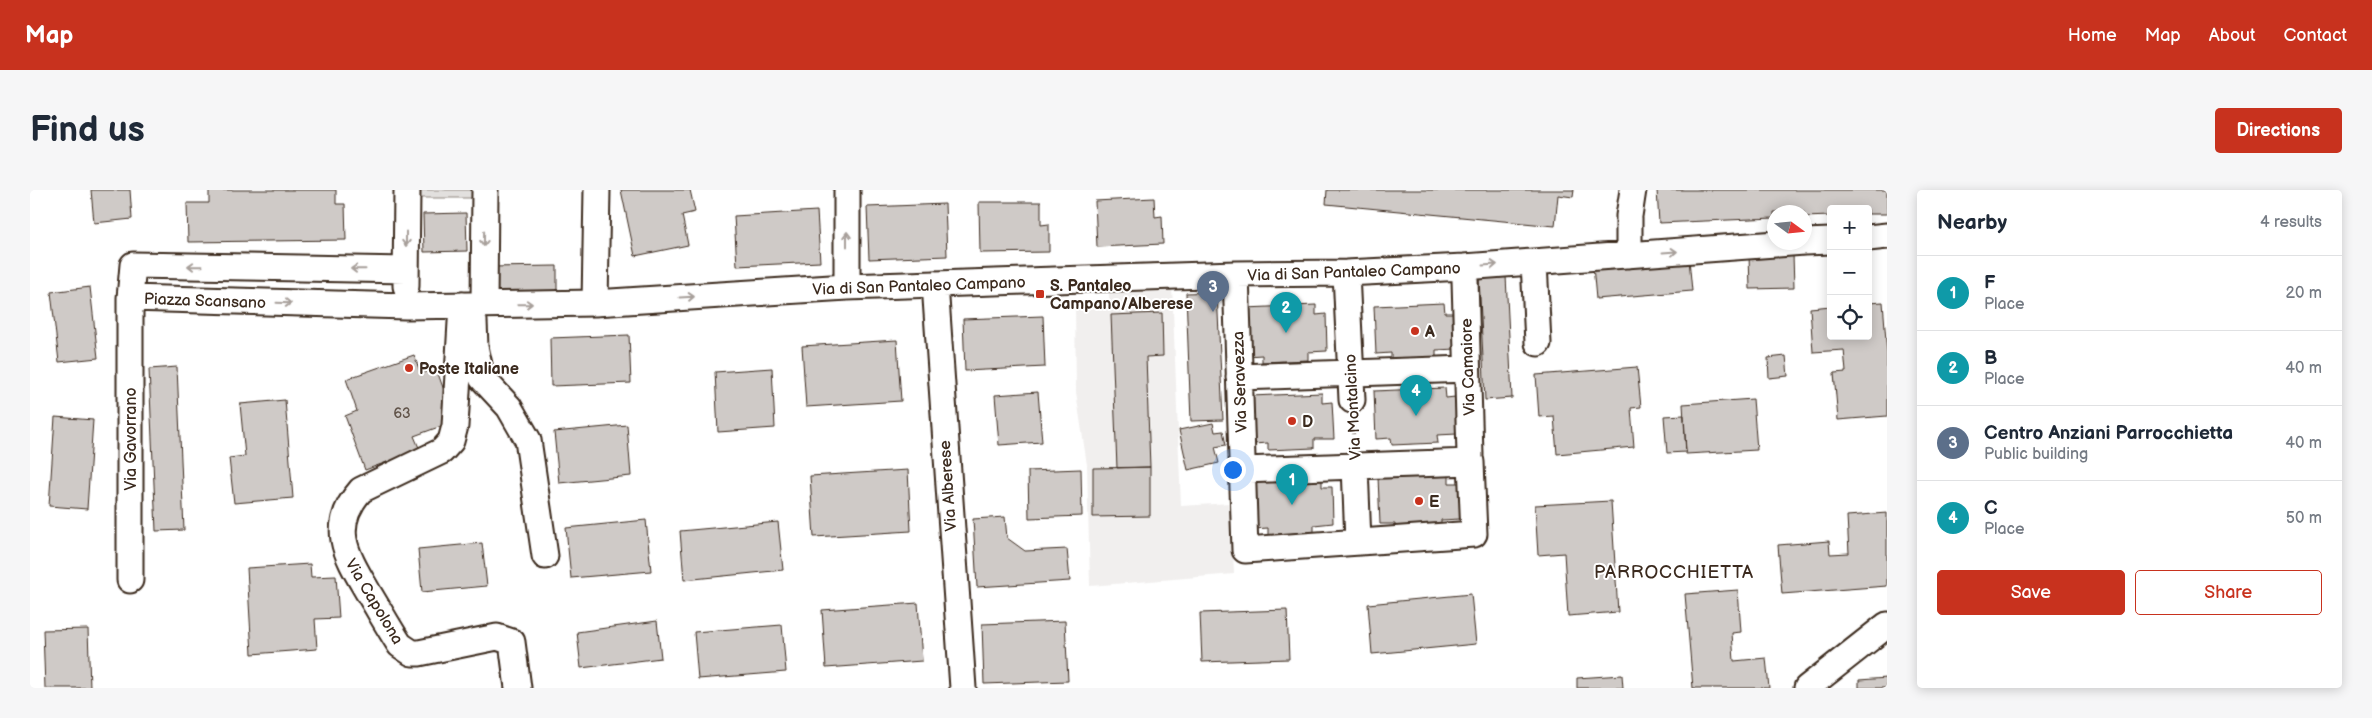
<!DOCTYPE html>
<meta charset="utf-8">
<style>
:root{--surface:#fff;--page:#f6f6f7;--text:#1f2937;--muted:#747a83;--line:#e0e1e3;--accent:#c8321e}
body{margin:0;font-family:"Balsamiq Sans",sans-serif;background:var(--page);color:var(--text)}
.controls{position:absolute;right:15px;top:15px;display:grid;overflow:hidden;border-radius:5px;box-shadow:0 2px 12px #0003}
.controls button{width:45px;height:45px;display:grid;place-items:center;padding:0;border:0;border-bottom:1px solid var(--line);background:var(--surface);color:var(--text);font:25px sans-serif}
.compass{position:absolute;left:1737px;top:15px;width:45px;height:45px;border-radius:50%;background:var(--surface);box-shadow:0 2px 12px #0003;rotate:105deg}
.you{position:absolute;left:1202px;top:279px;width:18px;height:18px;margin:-12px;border:4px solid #fff;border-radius:50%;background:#1a73e8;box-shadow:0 0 0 8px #1a73e833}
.badge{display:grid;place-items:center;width:32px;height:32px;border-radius:50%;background:var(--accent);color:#fff;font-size:16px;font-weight:700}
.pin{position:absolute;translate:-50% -41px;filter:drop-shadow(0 1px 2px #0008)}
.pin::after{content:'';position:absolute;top:26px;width:18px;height:15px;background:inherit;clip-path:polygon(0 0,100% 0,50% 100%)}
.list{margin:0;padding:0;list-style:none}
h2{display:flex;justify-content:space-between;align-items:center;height:65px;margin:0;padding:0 20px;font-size:21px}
h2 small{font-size:16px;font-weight:400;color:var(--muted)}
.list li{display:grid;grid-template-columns:32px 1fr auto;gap:15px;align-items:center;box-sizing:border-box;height:75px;padding:0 20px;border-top:1px solid var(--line)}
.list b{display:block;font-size:19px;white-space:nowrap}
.list p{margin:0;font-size:16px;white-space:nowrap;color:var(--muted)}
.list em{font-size:16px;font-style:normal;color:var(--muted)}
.actions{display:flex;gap:10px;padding:15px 20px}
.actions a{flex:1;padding:11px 0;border:1px solid var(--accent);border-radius:5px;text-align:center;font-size:18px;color:var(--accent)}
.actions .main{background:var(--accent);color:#fff}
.icon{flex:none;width:28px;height:28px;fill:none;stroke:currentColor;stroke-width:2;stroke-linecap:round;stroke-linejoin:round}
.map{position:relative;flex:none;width:1857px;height:498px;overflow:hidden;border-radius:5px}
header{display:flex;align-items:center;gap:30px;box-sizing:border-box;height:70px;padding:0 25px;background:var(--accent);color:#fff}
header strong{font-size:24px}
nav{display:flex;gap:28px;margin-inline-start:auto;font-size:18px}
.intro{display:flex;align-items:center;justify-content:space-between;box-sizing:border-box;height:120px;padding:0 30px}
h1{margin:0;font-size:35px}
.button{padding:12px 22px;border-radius:5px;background:var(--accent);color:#fff;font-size:18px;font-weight:700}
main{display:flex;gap:30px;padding:0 30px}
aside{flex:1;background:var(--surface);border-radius:5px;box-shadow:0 2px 12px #0003}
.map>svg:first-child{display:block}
.built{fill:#f1efee}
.green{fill:#e2e0de;stroke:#8e857e}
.building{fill:#cfcac7;stroke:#3b2a1e}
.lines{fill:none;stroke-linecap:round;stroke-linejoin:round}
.minor-casing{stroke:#3b2a1e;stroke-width:29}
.path{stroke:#3b2a1e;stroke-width:3;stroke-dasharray:1 4;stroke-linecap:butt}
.minor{stroke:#fff;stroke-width:25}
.oneway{stroke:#a79f9a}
.poi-dot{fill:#c8321e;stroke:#fff;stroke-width:2}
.labels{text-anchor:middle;stroke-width:4;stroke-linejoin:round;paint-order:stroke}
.number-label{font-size:14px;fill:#605248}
.street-label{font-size:16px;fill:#3b2a1e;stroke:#fff}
.poi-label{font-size:16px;font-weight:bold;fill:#3b2a1e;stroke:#fff;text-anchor:start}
.neighbourhood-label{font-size:18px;letter-spacing:1px;fill:#3b2a1e;stroke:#fff}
</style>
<header>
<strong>Map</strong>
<nav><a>Home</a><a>Map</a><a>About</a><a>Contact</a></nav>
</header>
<div class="intro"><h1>Find us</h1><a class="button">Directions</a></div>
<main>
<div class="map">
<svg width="1857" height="498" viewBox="0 0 1857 498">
<rect width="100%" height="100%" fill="#fff"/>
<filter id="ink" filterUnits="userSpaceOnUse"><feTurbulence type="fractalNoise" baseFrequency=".02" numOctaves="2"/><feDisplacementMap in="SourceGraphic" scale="10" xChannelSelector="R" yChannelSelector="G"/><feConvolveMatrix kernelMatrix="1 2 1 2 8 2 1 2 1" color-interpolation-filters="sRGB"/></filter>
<g filter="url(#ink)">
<path class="built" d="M1079,96H1142L1151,316L1201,313L1204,384L1060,396L1057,275L1046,202L1045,112L1079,109Z"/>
<path class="green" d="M389,0H447V8H389Z"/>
<path class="building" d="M61,0H100L102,29L64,33Z
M179,0H306V14H315L316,50L158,52L157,13H179Z
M591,0H660L665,22L652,25L658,55L605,66Z
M1297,0H1544L1543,7L1528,5L1525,36L1296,14Z
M1627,0H1857V24H1838V19H1801V26L1774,27V22H1744V28L1629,33Z
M1124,8L1125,27L1132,26L1133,54L1067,57L1065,11Z
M949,12H1011V35L1019,34V62L950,63Z
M915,14L917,66L839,69L837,17Z
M787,21L790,72L707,76L704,26Z
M436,23L437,61L394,62L393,24Z
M1763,64L1764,98L1720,99L1719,65Z
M1659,69L1662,101L1566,109L1563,76Z
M527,76V105H461L460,77Z
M1476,86L1482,208L1455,210L1449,87Z
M60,97L68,168L29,172L21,102Z
M1187,102L1193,230L1161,231L1156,103Z
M1853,112L1857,164V226L1808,230L1804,183L1816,182L1814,160L1783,162L1780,118L1801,116V146H1838V113Z
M1414,113L1415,123H1424L1426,159L1406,160V168L1361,170V163L1346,164L1344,116Z
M1286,115V125L1296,124L1297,161L1278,162V170L1232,172V165L1217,166L1215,118Z
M1132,123L1133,166L1116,167L1120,277L1087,278L1081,125Z
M1013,126L1015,177L935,181L933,129Z
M599,145L601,193L521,196L520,148Z
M867,150L871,211L776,217L772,156Z
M384,165L391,184L406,178L425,231L384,246L390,260L335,280L315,226L327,221L316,189Z
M1756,166L1758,186L1739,188L1738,168Z
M147,177L154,340L126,341L119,179Z
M1607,177L1611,217L1601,218L1604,257L1527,264L1524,226L1509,227L1506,185Z
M742,178L745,238L688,242L685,182Z
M1415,198L1416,208L1425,207L1427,244L1407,245L1408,253L1362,255L1361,248L1346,249L1344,201Z
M1008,202L1012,252L969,255L965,205Z
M1292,203V213L1302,212L1304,249H1284V258L1238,260V253L1223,254L1221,206Z
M1723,209L1727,260L1656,264L1653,214Z
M255,210L263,308L204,313L199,268L215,266L210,214Z
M1654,225L1656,262L1637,263L1634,226Z
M25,227L63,230L57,319L19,316Z
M1183,233L1185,242L1193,241L1196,255L1185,257L1189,273L1158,280L1149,240Z
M597,235L601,286L529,293L524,242Z
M1120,277V326L1063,327V278Z
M1051,279L1052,326L999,328L998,281Z
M878,280L881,341L784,347L780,286Z
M1419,283V293H1429L1430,329L1411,330V338L1365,340V334H1350L1348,287Z
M1292,287V297H1302L1303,333L1284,335V342L1238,345V338L1223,339L1221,291Z
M1581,311L1588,422L1538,426L1534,363L1508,365L1505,315Z
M1857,323V396L1752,404L1748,355L1799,351L1800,364L1819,363L1817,326Z
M975,327L977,348L995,361L1037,359L1040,391L947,397L943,329Z
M616,330L621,381L541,388L536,338Z
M748,332L753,380L654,390L650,341Z
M452,353L457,396L392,402L388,359Z
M280,374L281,387L306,386L309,428L285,429L287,459L222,464L217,378Z
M1708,400L1711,442L1702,443L1704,471L1736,468L1739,498H1663L1655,404Z
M1441,404L1446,454L1342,464L1338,414Z
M888,413L892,471L796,478L792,420Z
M1257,420L1259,469L1172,472L1170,423Z
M627,431L631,468L551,478L547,442Z
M1035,431L1038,491L954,494L952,434Z
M752,435L756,482L668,489L664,442Z
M58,439L60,498H15L13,440Z
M1592,485L1593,498H1547V488Z
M1857,488V498H1829V490Z"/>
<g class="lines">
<defs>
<path id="minor" d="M1838,48L1857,46
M1774,52L1801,51
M1599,65V26L1603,0
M1504,72L1508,153
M1316,83L1322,210
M1206,84L1215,360L1444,344L1441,272L1213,280
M1435,90L1440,265
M905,94L933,498
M376,96L377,0
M817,97V0
M100,108L376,116L565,113L817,97L1206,84L1316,83L1434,77L1774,52
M565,113L567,0
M432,115L425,236L421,251L412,261L331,300C298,337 317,366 338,402C349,420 359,438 370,455L382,463H389L467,447L482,452L488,498
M454,115L455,0
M444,131L445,157L452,188L479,217L498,250L515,366
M1209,187L1437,179
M1325,276L1328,352
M100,390V108L103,75L376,80
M1777,498L1857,435"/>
</defs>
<use href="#minor" class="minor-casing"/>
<path class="path" d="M1323,233L1324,252"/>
<use href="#minor" class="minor"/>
</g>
<defs><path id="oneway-shaft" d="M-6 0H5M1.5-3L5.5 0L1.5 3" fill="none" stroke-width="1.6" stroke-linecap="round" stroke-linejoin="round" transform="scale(1.25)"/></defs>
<g class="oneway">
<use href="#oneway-shaft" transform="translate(376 49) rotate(90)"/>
<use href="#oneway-shaft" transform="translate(454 49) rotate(91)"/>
<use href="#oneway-shaft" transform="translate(817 49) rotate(-90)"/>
<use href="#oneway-shaft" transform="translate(1640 62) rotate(-4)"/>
<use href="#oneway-shaft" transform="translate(1460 75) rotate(-4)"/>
<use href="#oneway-shaft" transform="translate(165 76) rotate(-179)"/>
<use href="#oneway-shaft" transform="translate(328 79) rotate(-179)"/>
<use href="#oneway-shaft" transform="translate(657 107) rotate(-3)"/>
<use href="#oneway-shaft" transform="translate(254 113) rotate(2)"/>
<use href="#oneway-shaft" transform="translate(495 114) rotate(-1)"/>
</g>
</g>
<g class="poi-dot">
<rect x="1005" y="99" width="10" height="10" rx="2.5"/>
<circle cx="1385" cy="141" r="5"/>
<circle cx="379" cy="178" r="5"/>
<circle cx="1262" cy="231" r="5"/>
<circle cx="1389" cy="311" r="5"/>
</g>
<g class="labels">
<g class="number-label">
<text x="372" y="228">63</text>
</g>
<g class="street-label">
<text transform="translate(1324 81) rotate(-2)" y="6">Via di San Pantaleo Campano</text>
<text transform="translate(889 95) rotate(-2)" y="6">Via di San Pantaleo Campano</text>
<text transform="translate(175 110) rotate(2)" y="6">Piazza Scansano</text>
<text transform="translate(1437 177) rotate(-92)" y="6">Via Camaiore</text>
<text transform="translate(1209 192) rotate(-92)" y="6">Via Seravezza</text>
<text transform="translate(1322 217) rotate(-93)" y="6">Via Montalcino</text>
<text transform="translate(100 249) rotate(-90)" y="6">Via Gavorrano</text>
<text transform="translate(917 296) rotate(-94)" y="6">Via Alberese</text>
<text transform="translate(345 411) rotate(59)" y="6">Via Capolona</text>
</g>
<g class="poi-label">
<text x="1020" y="101">S. Pantaleo<tspan x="1020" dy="18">Campano/Alberese</tspan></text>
<text x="1395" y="147">A</text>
<text x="389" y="184">Poste Italiane</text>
<text x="1272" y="237">D</text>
<text x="1399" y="317">E</text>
</g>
<g class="neighbourhood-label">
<text x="1644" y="388">PARROCCHIETTA</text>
</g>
</g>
</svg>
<div class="controls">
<button>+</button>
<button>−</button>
<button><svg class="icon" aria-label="locate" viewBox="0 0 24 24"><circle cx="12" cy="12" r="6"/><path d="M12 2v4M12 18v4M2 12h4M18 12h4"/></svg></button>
</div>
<svg class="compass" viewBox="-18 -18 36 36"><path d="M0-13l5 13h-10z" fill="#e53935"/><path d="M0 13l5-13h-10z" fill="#747a83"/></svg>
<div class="you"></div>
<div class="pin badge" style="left:1262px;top:315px;background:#0f9aa8">1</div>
<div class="pin badge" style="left:1256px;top:143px;background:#0f9aa8">2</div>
<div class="pin badge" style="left:1183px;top:122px;background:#5c6f8a">3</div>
<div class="pin badge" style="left:1386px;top:226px;background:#0f9aa8">4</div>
</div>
<aside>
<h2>Nearby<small>4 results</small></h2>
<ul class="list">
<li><span class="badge" style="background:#0f9aa8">1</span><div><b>F</b><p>Place</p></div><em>20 m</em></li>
<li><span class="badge" style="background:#0f9aa8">2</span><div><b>B</b><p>Place</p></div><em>40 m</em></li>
<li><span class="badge" style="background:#5c6f8a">3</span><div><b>Centro Anziani Parrocchietta</b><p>Public building</p></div><em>40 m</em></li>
<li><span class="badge" style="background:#0f9aa8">4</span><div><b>C</b><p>Place</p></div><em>50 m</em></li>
</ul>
<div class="actions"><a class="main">Save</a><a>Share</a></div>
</aside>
</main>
